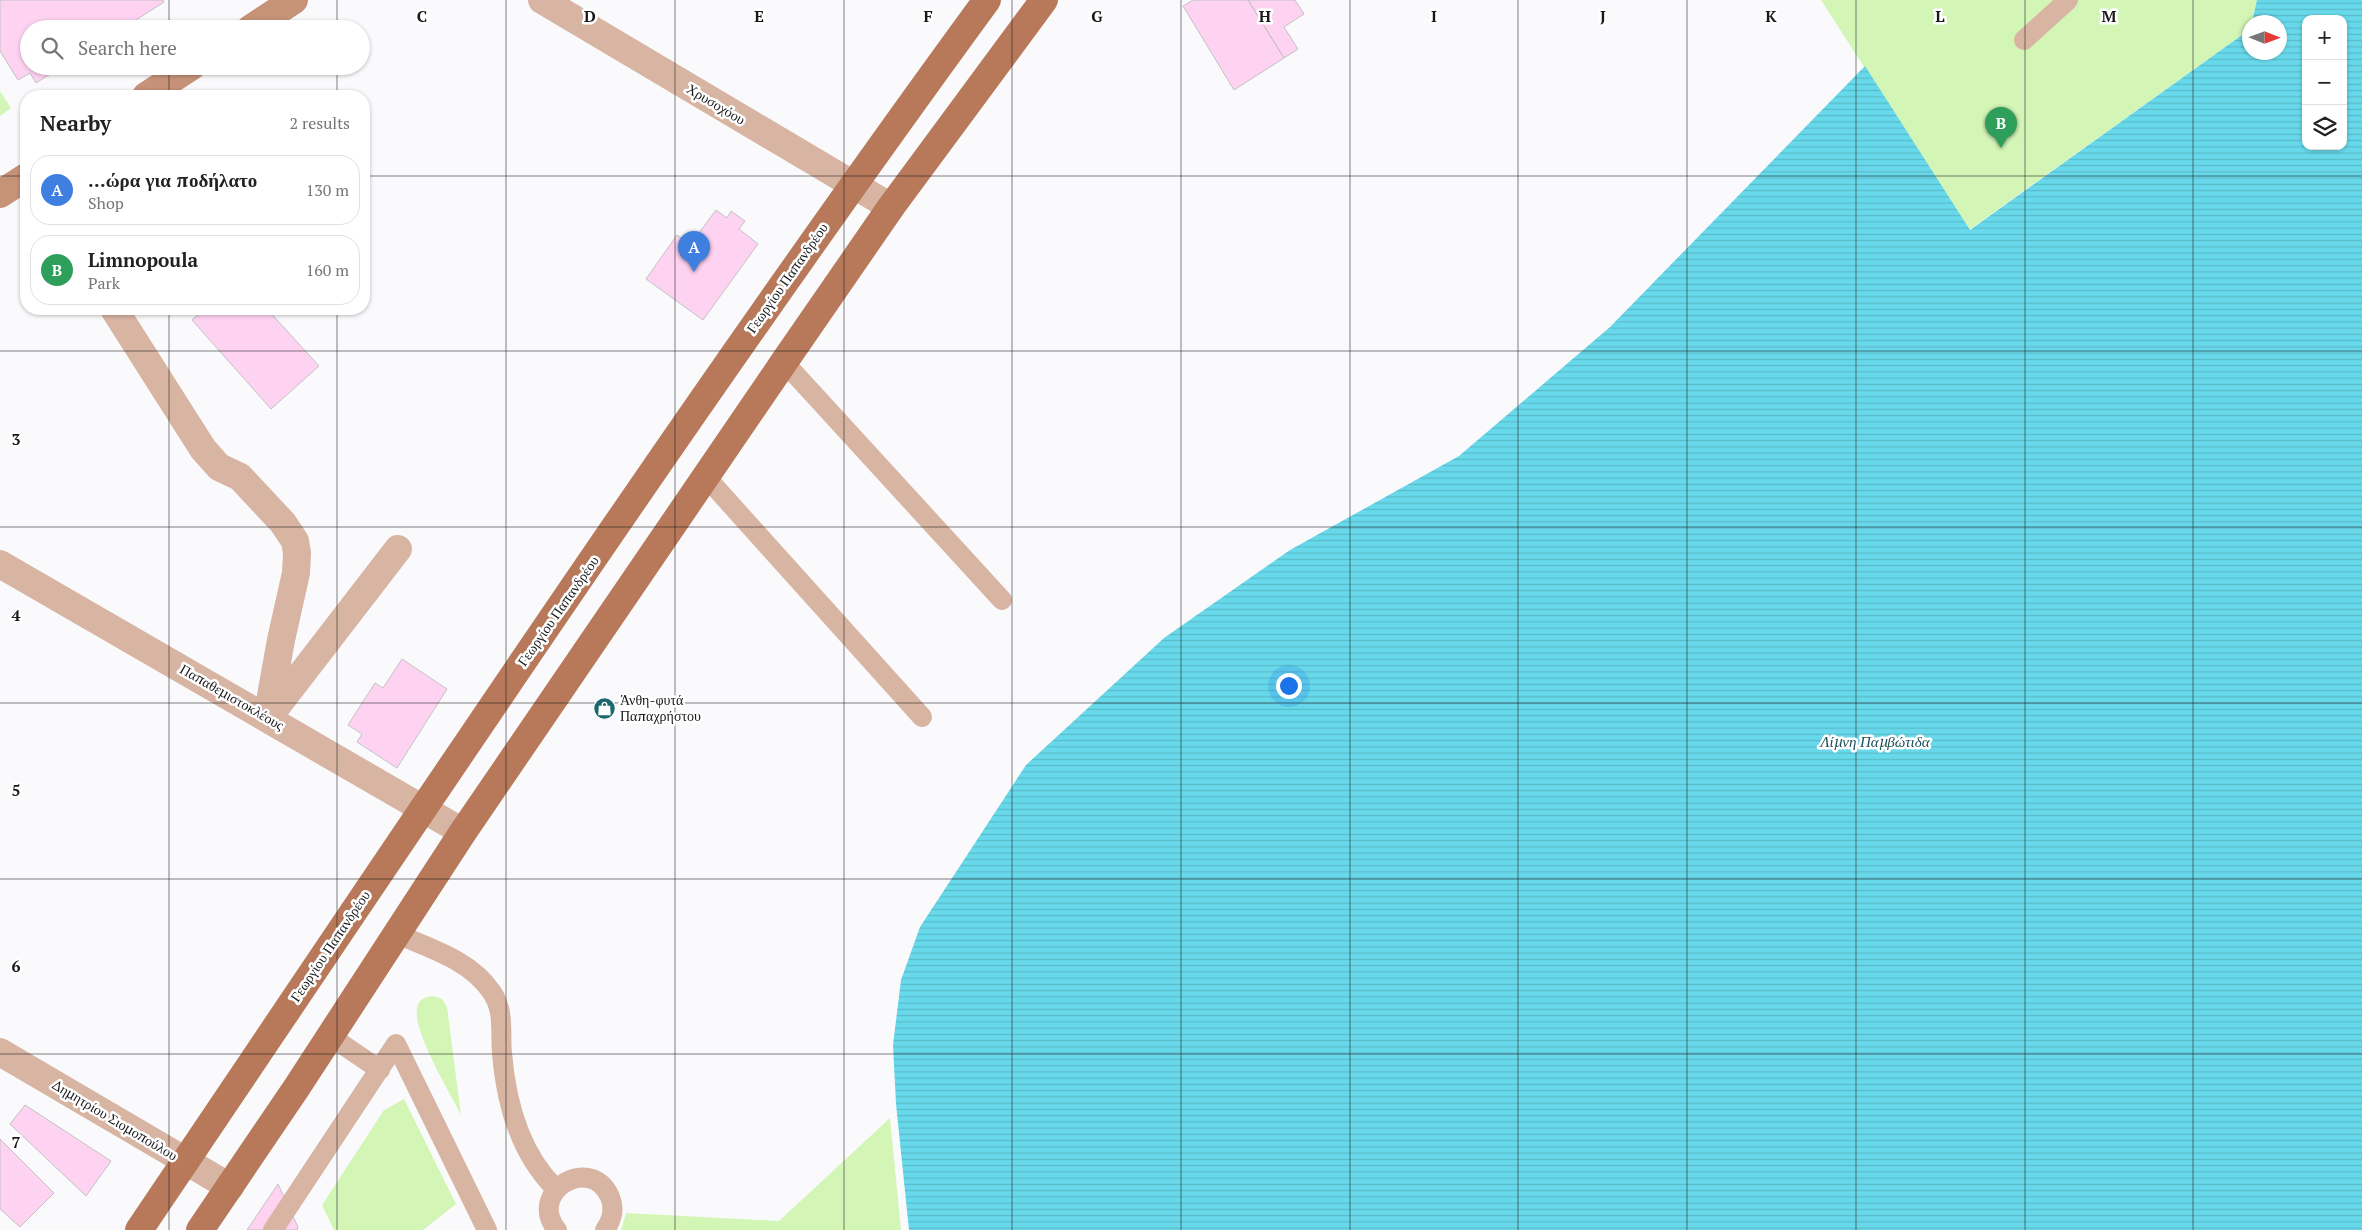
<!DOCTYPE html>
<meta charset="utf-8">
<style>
:root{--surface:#fff;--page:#f2f2f2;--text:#222;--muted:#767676;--line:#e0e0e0;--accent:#db2777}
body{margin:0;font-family:"PT Serif",serif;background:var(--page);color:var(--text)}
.controls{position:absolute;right:15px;top:15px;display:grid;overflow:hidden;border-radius:10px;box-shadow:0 1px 4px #0004}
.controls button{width:45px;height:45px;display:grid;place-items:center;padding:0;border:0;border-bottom:1px solid var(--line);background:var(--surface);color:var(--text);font:25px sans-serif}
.compass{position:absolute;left:2242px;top:15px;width:45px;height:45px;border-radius:50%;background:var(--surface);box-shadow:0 1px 4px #0004;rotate:91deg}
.you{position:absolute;left:1288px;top:685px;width:18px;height:18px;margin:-12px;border:4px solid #fff;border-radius:50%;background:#1a73e8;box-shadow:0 0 0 8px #1a73e833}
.badge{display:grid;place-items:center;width:32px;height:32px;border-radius:50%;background:var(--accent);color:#fff;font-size:16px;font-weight:700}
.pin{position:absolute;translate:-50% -41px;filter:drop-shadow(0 1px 2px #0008)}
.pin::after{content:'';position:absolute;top:26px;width:18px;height:15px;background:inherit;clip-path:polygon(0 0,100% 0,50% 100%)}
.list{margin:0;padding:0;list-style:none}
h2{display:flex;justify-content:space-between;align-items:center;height:65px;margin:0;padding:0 20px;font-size:21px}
h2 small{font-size:16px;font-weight:400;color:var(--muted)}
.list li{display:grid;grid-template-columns:32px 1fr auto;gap:15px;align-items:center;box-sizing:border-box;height:70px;margin:0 10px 10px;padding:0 10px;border:1px solid var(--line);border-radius:20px}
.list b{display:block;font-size:19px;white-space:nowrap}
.list p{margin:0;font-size:16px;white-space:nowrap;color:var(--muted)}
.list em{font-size:16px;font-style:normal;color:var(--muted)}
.icon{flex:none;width:28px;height:28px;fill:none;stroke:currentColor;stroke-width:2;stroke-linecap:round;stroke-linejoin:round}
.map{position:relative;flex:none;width:2362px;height:1230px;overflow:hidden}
.search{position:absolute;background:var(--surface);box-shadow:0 1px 4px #0004;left:20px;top:20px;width:350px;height:55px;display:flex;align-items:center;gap:12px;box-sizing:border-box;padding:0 18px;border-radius:28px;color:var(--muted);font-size:19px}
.panel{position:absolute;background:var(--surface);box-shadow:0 1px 4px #0004;left:20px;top:90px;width:350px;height:225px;border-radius:20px}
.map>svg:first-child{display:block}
.green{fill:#d3f6b7}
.water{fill:url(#water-rules);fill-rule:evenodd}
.building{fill:#fed3f2;stroke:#c4c1c3}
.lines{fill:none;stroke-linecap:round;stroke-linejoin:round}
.service{stroke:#d8b5a3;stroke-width:20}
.minor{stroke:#d8b5a3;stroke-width:28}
.secondary{stroke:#c69379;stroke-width:28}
.primary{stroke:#b77959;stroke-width:28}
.grid{fill:none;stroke:#19191b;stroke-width:1;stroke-opacity:0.55}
.labels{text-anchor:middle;stroke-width:5;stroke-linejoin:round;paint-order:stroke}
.street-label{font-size:14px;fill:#19191b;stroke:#fff}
.poi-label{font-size:14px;fill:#19191b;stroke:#fff;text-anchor:start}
.water-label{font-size:15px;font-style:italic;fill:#1c4e56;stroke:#fff}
.grid-label{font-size:16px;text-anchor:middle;font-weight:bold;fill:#19191b;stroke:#fff;stroke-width:5;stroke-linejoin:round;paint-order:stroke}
</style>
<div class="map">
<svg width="2362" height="1230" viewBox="0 0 2362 1230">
<defs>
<pattern id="water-rules" width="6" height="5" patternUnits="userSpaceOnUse" patternTransform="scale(1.25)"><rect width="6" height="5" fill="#68d9eb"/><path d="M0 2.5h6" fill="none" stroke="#5abac9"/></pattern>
</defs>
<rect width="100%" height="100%" fill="#fafafd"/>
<path class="green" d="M1821,0H2257L2252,22H2250L2249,30L1969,230Z
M0,91L11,108L0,116Z
M433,996L442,999L447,1007L461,1115C450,1093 413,1032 417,1009C418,1000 424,997 433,996Z
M404,1099L456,1204L423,1230H334L322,1205L384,1110Z
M890,1118L901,1230H621L626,1213L779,1221Z"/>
<path class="water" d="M2257,0H2362V1230H909L896,1104L893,1045L901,980L920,927L1026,765L1164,638L1290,550L1459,456L1610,327L1865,66L1970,230L2249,30L2250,52H2280V22H2252ZM2306,19H2343V146H2306Z"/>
<path class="building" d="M0,0H163L164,2L122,29H29V66H63L36,83L30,73L18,80L0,51Z
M1193,0H1248L1284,58L1234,90L1183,6Z
M1248,0H1295L1304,14L1284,27L1298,49L1284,58Z
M716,210L727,218L731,211L745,221L739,229L758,244L703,320L646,279L677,235L690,245Z
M205,309H267L319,366L271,409L192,320Z
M402,659L447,689L397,768L357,742L362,734L348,725L375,683L383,688Z
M25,1105L111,1161L86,1196L10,1124Z
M0,1139L54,1193L20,1227L0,1209Z
M278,1184L298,1227L297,1230H247Z"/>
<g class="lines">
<path class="service" d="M2024,40L2068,0
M784,362L1002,600
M706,477L922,717
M397,934C429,948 470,960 491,991C505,1010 500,1032 502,1053C506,1102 520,1154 556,1189
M330,1036L380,1070
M273,1230L396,1044L487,1230
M557,1230C526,1192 591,1153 610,1197C615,1209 612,1220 605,1230"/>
<path class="minor" d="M542,0L891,207
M114,309L203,449L219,467L240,477L283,523L295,541L297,553L296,573L281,640L267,718
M0,564L463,832
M270,715L398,549
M0,1052L230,1187"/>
<path class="secondary" d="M250,29L294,0
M146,96L192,66
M0,194L26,177"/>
<path class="primary" d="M139,1230C418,817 693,402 987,0
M200,1230L297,1087L463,832L784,362L891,207L1044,0"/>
</g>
<path class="grid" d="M169,0V29M337,0V29M506,0V1230M675,0V1230M844,0V1230M1012,0V1230M1181,0V1230M1350,0V1230M1518,0V1230M1687,0V1230M1856,0V1230M2025,0V1230M2193,0V1230M169,66V96M337,66V96M0,176H26M364,176H2362M169,309V1230M337,309V1230M0,351H2362M0,527H2362M0,703H2362M0,879H2362M0,1054H2362"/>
<defs>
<symbol id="shop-disc" viewBox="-11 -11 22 22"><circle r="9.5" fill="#1b686e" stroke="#fff"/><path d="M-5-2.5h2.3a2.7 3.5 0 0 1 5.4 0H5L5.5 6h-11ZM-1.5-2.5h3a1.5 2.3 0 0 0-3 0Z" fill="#fff"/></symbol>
</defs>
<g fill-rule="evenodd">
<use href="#shop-disc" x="592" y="696" width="25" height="25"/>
</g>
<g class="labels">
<g class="street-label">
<text transform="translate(716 104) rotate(31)" y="5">Χρυσοχόου</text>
<text transform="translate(787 278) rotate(-55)" y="5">Γεωργίου Παπανδρέου</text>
<text transform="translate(558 611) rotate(-55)" y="5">Γεωργίου Παπανδρέου</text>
<text transform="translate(232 697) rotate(30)" y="5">Παπαθεμιστοκλέους</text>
<text transform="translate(330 946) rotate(-56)" y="5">Γεωργίου Παπανδρέου</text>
<text transform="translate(115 1120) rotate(31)" y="5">Δημητρίου Σιομοπούλου</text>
</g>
<g class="poi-label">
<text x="620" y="705">Άνθη-φυτά<tspan x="620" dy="16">Παπαχρήστου</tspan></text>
</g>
<g class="water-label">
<text x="1875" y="747">Λίμνη Παμβώτιδα</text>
</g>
</g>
<g class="grid-label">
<text x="422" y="22">C</text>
<text x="590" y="22">D</text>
<text x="759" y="22">E</text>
<text x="928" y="22">F</text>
<text x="1097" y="22">G</text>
<text x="1265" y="22">H</text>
<text x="1434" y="22">I</text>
<text x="1603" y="22">J</text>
<text x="1771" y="22">K</text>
<text x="1940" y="22">L</text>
<text x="2109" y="22">M</text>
<text x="16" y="445">3</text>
<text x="16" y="621">4</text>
<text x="16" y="796">5</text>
<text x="16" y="972">6</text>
<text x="16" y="1148">7</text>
</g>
</svg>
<div class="controls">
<button>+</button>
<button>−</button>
<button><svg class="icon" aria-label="layers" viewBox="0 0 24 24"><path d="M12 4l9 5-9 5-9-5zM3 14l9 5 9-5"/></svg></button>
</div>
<svg class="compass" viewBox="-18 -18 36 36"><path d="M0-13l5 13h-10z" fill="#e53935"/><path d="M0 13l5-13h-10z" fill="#767676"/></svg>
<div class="you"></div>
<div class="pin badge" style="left:694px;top:272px;background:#3f7fe0">A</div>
<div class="pin badge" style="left:2001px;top:148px;background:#2e9e5b">B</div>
<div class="search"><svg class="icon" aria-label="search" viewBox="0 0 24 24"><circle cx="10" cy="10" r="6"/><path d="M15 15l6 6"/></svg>Search here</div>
<section class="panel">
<h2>Nearby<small>2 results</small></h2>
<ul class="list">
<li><span class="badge" style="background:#3f7fe0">A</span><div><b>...ώρα για ποδήλατο</b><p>Shop</p></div><em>130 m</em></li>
<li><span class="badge" style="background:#2e9e5b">B</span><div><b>Limnopoula</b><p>Park</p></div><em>160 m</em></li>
</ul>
</section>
</div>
